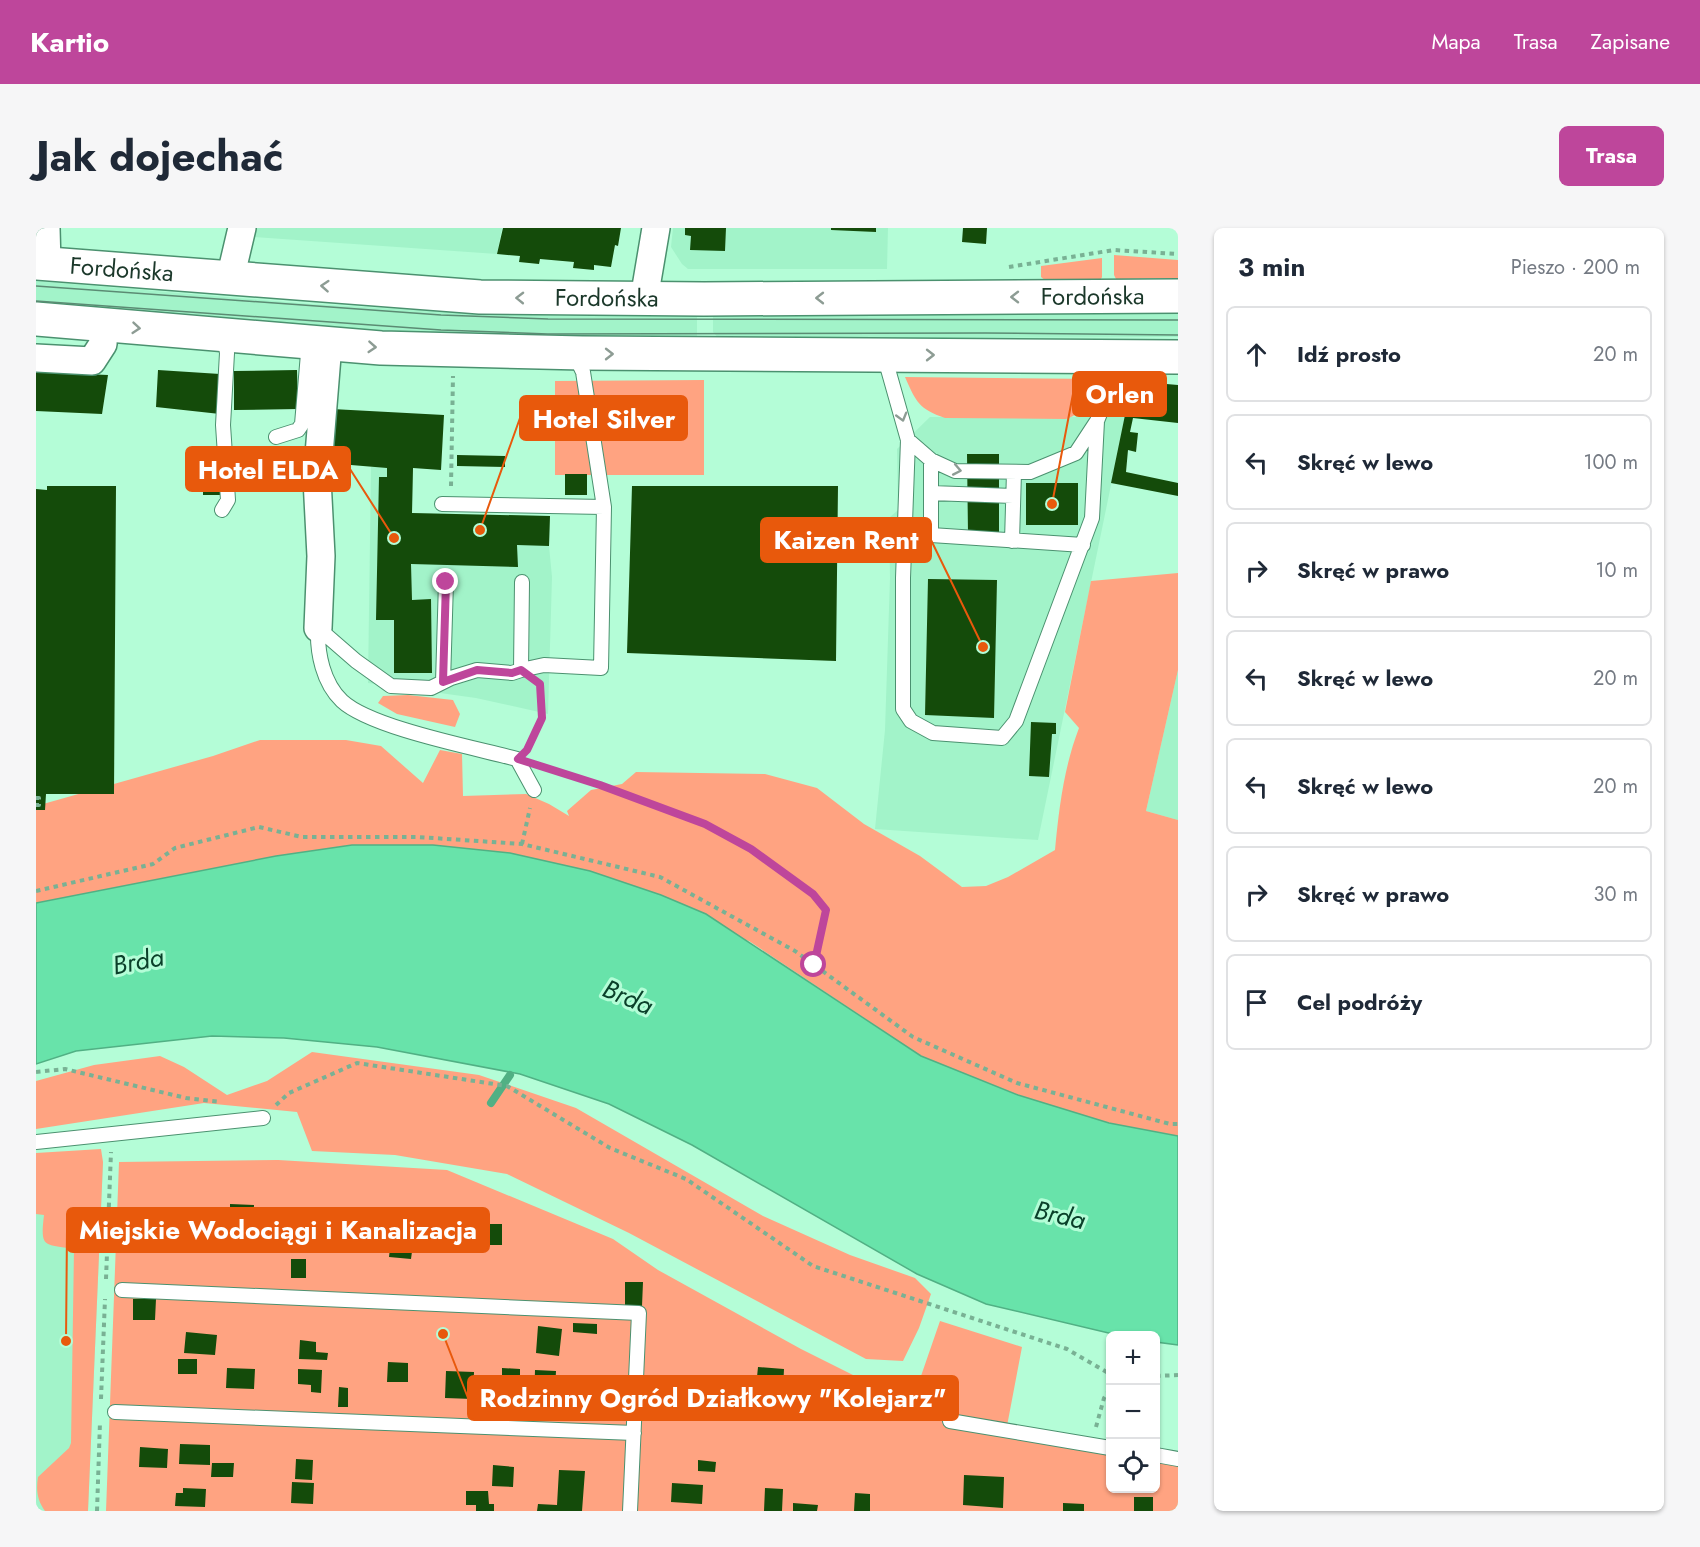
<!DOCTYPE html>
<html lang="pl">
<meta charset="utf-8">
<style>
:root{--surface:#fff;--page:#f6f6f7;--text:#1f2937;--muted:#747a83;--line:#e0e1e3;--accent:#be469b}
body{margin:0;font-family:Jost,sans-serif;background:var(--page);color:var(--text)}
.controls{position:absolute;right:18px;bottom:18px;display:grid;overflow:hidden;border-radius:9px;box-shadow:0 2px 4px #0004}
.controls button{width:54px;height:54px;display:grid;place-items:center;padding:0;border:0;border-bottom:2px solid var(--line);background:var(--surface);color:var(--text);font:30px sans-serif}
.stop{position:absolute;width:18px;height:18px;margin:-14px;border:4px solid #be469b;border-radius:50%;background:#fff}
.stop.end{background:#be469b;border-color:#fff;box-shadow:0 2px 6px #0008}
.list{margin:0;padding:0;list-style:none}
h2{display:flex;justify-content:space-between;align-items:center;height:78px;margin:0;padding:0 24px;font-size:26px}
h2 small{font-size:20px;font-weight:400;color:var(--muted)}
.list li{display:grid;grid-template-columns:39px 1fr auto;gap:18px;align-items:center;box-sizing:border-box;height:96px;margin:0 12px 12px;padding:0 12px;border:2px solid var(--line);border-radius:9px}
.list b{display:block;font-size:22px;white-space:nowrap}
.list em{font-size:20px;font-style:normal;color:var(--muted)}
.icon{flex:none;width:33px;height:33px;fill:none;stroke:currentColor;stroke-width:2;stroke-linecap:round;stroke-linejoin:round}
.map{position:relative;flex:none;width:1142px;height:1283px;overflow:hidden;border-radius:9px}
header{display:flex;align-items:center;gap:36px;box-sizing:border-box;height:84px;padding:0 30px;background:var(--accent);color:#fff}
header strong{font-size:28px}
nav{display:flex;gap:33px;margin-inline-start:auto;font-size:21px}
.intro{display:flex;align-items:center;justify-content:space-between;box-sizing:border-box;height:144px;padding:0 36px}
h1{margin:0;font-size:42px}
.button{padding:15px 27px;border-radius:9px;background:var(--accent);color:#fff;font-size:21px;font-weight:700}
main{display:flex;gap:36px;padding:0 36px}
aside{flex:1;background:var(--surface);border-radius:9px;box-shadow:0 2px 4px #0004}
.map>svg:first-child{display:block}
.built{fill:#a2f3c9}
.green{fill:#ffa381}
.water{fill:#68e3aa;stroke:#51b084;stroke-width:1.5}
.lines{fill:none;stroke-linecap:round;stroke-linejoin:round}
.stream{stroke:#51b084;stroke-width:8}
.building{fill:#144b0a}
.lane-casing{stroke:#4b916f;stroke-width:16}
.street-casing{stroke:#4b916f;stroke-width:30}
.secondary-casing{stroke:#4b916f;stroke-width:36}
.path{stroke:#79b194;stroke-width:4;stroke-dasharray:4.5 4.5;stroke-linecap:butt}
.lane{stroke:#fff;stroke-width:14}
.street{stroke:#fff;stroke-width:27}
.secondary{stroke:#fff;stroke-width:33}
.tram{stroke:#5b8b73;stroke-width:1.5}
.oneway{stroke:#8d9c94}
.route{stroke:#be469b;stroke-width:8}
.labels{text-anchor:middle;stroke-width:6;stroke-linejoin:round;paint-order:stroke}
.street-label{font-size:24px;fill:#1b382a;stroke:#b4fdd7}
.water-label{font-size:26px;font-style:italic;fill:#0a402a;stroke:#b4fdd7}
.leader{fill:none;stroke:#e8590c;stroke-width:2}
.callout-dot{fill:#e8590c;stroke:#b4fdd7;stroke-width:2}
.callout{fill:#e8590c;stroke:#e8590c;stroke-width:2}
.callout-label{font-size:26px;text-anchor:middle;font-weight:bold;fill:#fff}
</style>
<header>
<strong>Kartio</strong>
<nav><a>Mapa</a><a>Trasa</a><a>Zapisane</a></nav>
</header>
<div class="intro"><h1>Jak dojechać</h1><a class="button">Trasa</a></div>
<main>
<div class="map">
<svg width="1142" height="1283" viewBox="0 0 1142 1283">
<rect width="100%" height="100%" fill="#b4fdd7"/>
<path class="built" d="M221,0H466L461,26L218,9Z
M637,0H852L851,41H652L646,36L635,19Z
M0,53L275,76L434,85L523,88H661V111L374,106L0,77Z
M1142,84V109L683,111L677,104V88Z
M894,189H1089L1002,612L839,601L849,502L854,350L853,290L862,282L861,221Z
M335,239L377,240L376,285L514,288L513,318L516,349L512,486L440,470L332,455Z
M1142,442V592L1110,583Z
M67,934L52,1283H0V943Z"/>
<path class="green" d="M1078,27L1142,32V50L1080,51L1078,47Z
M1066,30V49L1064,53H1010L1005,49V38Z
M869,149L1064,151C1057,169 1049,185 1030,191L909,190C883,181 880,174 869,149Z
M668,152V247H519V153Z
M1142,345V442L1110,583L1142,592V908L1073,895L982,867L885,828L713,713L316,617L240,628L0,675V578L177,528L224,512H310L345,518L387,555L404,522L426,526L427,568L490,566L513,576L533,588L531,583L555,562L586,556L600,544L729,546L781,560L828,596L884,628L926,659L950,658L972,649L1019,622C1023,580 1028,539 1043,500L1029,484L1055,353Z
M372,467L417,472L424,486L419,499L361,486L342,475L347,468Z
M276,824L443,847L540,880L727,988L814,1027L879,1050L895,1066L883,1100L867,1133L830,1131L593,1005L471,946L359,927L276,923L261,884L168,875L0,901V853L58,837L124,828L148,839L191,867L231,853Z
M65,921L67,934L52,1283H9C1,1272 0,1262 2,1249L33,1220L35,1215L38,1021C8,1016 4,1021 8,987L0,986V925Z
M242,932L411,942L577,1011L622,1042L765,1121L841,1159L876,1174L904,1093L986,1119L971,1198L1074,1215V1260H1120V1222L1142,1226V1283H70L83,934Z"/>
<path class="water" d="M316,617H397L474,625L554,643L625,667L670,686L885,828L982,867L1073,895L1142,908V1117L1120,1114V1108L1081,1107L950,1076L881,1046L656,917L573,876L484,846L341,819L248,810L176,808L40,823L0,836V675L240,628Z"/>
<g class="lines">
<path class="stream" d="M455,875L474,847"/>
</g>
<path class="building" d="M467,0H585L582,18L579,17L575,39L558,37V42L537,40L538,34L504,31L503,36L483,34L484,28L461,26Z
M649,0H690L689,23L654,22L655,8L649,7Z
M795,0H840V4L795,2Z
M927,0H951L950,16L926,14Z
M122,142L184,146V186L120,179Z
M261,142L262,181L198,182V143Z
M0,144L72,147L66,186L0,183Z
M1096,153L1142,157V195L1097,190L1094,204L1102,205L1100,224L1092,222L1090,244L1142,255V268L1075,255Z
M296,181L408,187L405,242L377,240L376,285L514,288L513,318L481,317L482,339L375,336L376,372L395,371L396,445H358V392H340L343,249H351V240L315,237L314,245L293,244Z
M931,226H963V306H932Z
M421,227L469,228V239L421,238Z
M167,230H184V267H167Z
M529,246H551V267H529Z
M990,255H1042V297H990Z
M11,258H80L78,566H10L9,582H0V261L11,262Z
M596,258H802L800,433L591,425Z
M892,351L961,352L958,490L889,487Z
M995,494L1020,495V506H1016L1013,549L993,548Z
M194,976L218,977L217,999H194Z
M271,984H291L289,1025H269Z
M351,991L380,994L375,1031L353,1029L355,1011H350Z
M443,996H466V1017H434V1004H443Z
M187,1005L213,1006L212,1025L186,1024Z
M255,1031H270V1050H255Z
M589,1054H607L606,1078H589Z
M97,1071H120L119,1092H97Z
M537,1095L561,1096V1106L537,1104Z
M502,1098L526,1101L523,1128L500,1125Z
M150,1104L181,1107L179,1127L148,1125Z
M264,1112L280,1114V1124L292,1125L291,1132L263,1131Z
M142,1131H161V1146H142Z
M352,1134L372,1135V1154H351Z
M722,1139L748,1141L747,1161L720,1159Z
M191,1140L219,1141L218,1161L190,1160Z
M466,1140L484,1141V1169L466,1168Z
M262,1141L286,1142L285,1165L275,1164V1157L262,1156Z
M499,1142L520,1143L518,1180L498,1179Z
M410,1143L438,1144L437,1171L409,1170Z
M303,1159L312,1160V1179H302Z
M144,1216L174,1217V1237L143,1236Z
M104,1219L132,1221L131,1240L103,1239Z
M260,1231L277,1232L276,1252L259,1251Z
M662,1232L680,1234L679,1244L662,1243Z
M176,1235H198L197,1249H175Z
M457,1237L478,1239L477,1259L456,1258Z
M523,1242L549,1243L546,1283H501L502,1276L521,1277Z
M928,1247L968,1249L967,1280L927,1277Z
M256,1254L278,1255L277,1276L255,1275Z
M636,1255L667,1257L666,1276L635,1274Z
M147,1260L170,1261L169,1279L139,1278L140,1265H147Z
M729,1260L747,1261L746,1283H728Z
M430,1263H452L453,1276H458V1283H440V1277H430Z
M819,1265L834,1266V1283H818Z
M1098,1269H1117V1283H1098Z
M757,1275L782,1277L781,1283H757Z
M1027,1275L1048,1276V1283H1027Z"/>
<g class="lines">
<defs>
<path id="lane" d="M848,127L872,212L867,350V481L875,493L897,505L966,510L980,493L1056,290L1061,193
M240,209L262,202L266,196L273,114
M872,212L895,232L919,243L994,244L1040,225L1061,193L1086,130
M895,232V307L1047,317
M895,265L977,268
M406,276L568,279
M186,282L192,272L187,197L191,125L188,107
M976,313L978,244
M282,400L320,433L355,458L395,460L415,450L441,442L476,445L485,442L486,354
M282,400C281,425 287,455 306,473C335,500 440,520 481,531L498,562
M485,442L508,437L565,440L568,279L547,144L539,127
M407,454L410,354
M0,914L227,890
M86,1062L603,1085L594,1283
M79,1184L598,1205
M914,1193L1074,1220
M1120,1227L1142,1231"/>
<path id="street" d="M10,0L11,36
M194,51L206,0
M608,71L620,0
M0,130L56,133L67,116L68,97
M282,400L285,328L281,251L292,116"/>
<g id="secondary">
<path id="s1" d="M0,35L444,69L668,71L1142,68"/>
<path d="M0,91L345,120L546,125L1142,129"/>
</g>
</defs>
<use href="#lane" class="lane-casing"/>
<use href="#street" class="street-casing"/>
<use href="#secondary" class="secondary-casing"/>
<path class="path" d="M973,39L1078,22L1142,26
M415,258L417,148
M493,519L506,490L504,457
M508,539L564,557L669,596L715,621L777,666L790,682L779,737
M0,570H3V577H0
M486,616L494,580
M0,663L117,636L139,620L223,599L266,609H382L486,616L624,649L759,723L877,809L981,855L1134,896H1142
M0,844L29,841L150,870L185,874
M240,877L253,865L321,835L471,858L574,920L650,951L777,1038L1031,1121L1074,1146
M70,1051L75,924
M1120,1148L1142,1147
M65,1171L69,1071
M1060,1199L1068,1170L1074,1161
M61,1283L64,1194"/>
<use href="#lane" class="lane"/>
<use href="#street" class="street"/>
<use href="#secondary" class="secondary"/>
<path class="tram" d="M0,58L405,87L512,91L1142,92
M0,73L405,102L512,106L949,105L1142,107"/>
</g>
<defs><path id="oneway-chevron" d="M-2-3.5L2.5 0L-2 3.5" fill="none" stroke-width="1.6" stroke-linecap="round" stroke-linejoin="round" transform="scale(1.5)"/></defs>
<g class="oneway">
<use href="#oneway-chevron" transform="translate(289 58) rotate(-176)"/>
<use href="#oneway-chevron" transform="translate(979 69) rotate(180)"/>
<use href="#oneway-chevron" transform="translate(484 70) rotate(-179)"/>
<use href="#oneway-chevron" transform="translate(784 70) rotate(180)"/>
<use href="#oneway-chevron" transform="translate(100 100) rotate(5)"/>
<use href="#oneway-chevron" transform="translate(336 119) rotate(4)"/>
<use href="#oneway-chevron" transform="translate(573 126)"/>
<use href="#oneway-chevron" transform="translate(894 127)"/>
<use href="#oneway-chevron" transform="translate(866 189) rotate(74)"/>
<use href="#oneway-chevron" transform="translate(921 242) rotate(11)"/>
</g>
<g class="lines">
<path class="route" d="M410,354L407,454L441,442L476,445L485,442L504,456L506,490L491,522L482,531L564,557L669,596L715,621L777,666L790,682L778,737"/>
</g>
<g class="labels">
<g class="street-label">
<text dy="8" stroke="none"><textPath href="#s1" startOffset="86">Fordońska</textPath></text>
<text dy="8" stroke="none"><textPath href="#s1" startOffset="1058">Fordońska</textPath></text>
<text dy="8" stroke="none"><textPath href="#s1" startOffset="572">Fordońska</textPath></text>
</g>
<g class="water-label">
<text transform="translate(102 733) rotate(-11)" y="9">Brda</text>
<text transform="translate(592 769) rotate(23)" y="9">Brda</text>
<text transform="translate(1024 987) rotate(13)" y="9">Brda</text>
</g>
</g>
<path class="leader" d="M1016 276L1037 166M444 302L484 190M358 310L314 241M947 419L895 312M30 1113L31 1002M407 1106L432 1170"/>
<g class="callout-dot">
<circle cx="1016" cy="276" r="6"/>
<circle cx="444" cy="302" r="6"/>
<circle cx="358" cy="310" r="6"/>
<circle cx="947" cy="419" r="6"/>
<circle cx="30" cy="1113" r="6"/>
<circle cx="407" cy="1106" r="6"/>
</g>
<g class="callout">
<rect x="1037" y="144" width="93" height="44" rx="6"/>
<rect x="484" y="168" width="167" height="44" rx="6"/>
<rect x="150" y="219" width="164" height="44" rx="6"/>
<rect x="725" y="290" width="170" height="44" rx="6"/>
<rect x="31" y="980" width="422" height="44" rx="6"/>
<rect x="432" y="1148" width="490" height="44" rx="6"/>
</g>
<g class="callout-label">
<text x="1084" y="175">Orlen</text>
<text x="568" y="200">Hotel Silver</text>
<text x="232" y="251">Hotel ELDA</text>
<text x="810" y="321">Kaizen Rent</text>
<text x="242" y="1011">Miejskie Wodociągi i Kanalizacja</text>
<text x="677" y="1179">Rodzinny Ogród Działkowy "Kolejarz"</text>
</g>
</svg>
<div class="controls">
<button>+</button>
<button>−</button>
<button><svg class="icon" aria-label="locate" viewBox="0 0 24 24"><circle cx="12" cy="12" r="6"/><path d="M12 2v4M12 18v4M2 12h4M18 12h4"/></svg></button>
</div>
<div class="stop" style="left:778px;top:737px"></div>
<div class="stop end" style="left:410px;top:354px"></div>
</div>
<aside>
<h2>3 min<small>Pieszo · 200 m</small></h2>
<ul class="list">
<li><svg class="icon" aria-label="ahead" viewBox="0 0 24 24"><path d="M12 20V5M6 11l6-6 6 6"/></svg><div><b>Idź prosto</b></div><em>20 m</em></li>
<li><svg class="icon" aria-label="left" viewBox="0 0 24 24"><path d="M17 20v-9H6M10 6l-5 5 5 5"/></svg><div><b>Skręć w lewo</b></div><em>100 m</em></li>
<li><svg class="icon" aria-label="right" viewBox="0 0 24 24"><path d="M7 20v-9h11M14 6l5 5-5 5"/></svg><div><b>Skręć w prawo</b></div><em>10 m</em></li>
<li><svg class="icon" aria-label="left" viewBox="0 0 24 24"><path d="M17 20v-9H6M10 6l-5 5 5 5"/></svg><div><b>Skręć w lewo</b></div><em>20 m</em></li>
<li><svg class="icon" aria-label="left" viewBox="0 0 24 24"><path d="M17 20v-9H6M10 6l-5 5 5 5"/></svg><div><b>Skręć w lewo</b></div><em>20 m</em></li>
<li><svg class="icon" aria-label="right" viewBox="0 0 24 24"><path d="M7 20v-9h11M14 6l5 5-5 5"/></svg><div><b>Skręć w prawo</b></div><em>30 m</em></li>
<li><svg class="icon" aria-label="arrive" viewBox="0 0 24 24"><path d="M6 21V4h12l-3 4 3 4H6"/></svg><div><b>Cel podróży</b></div></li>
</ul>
</aside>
</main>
